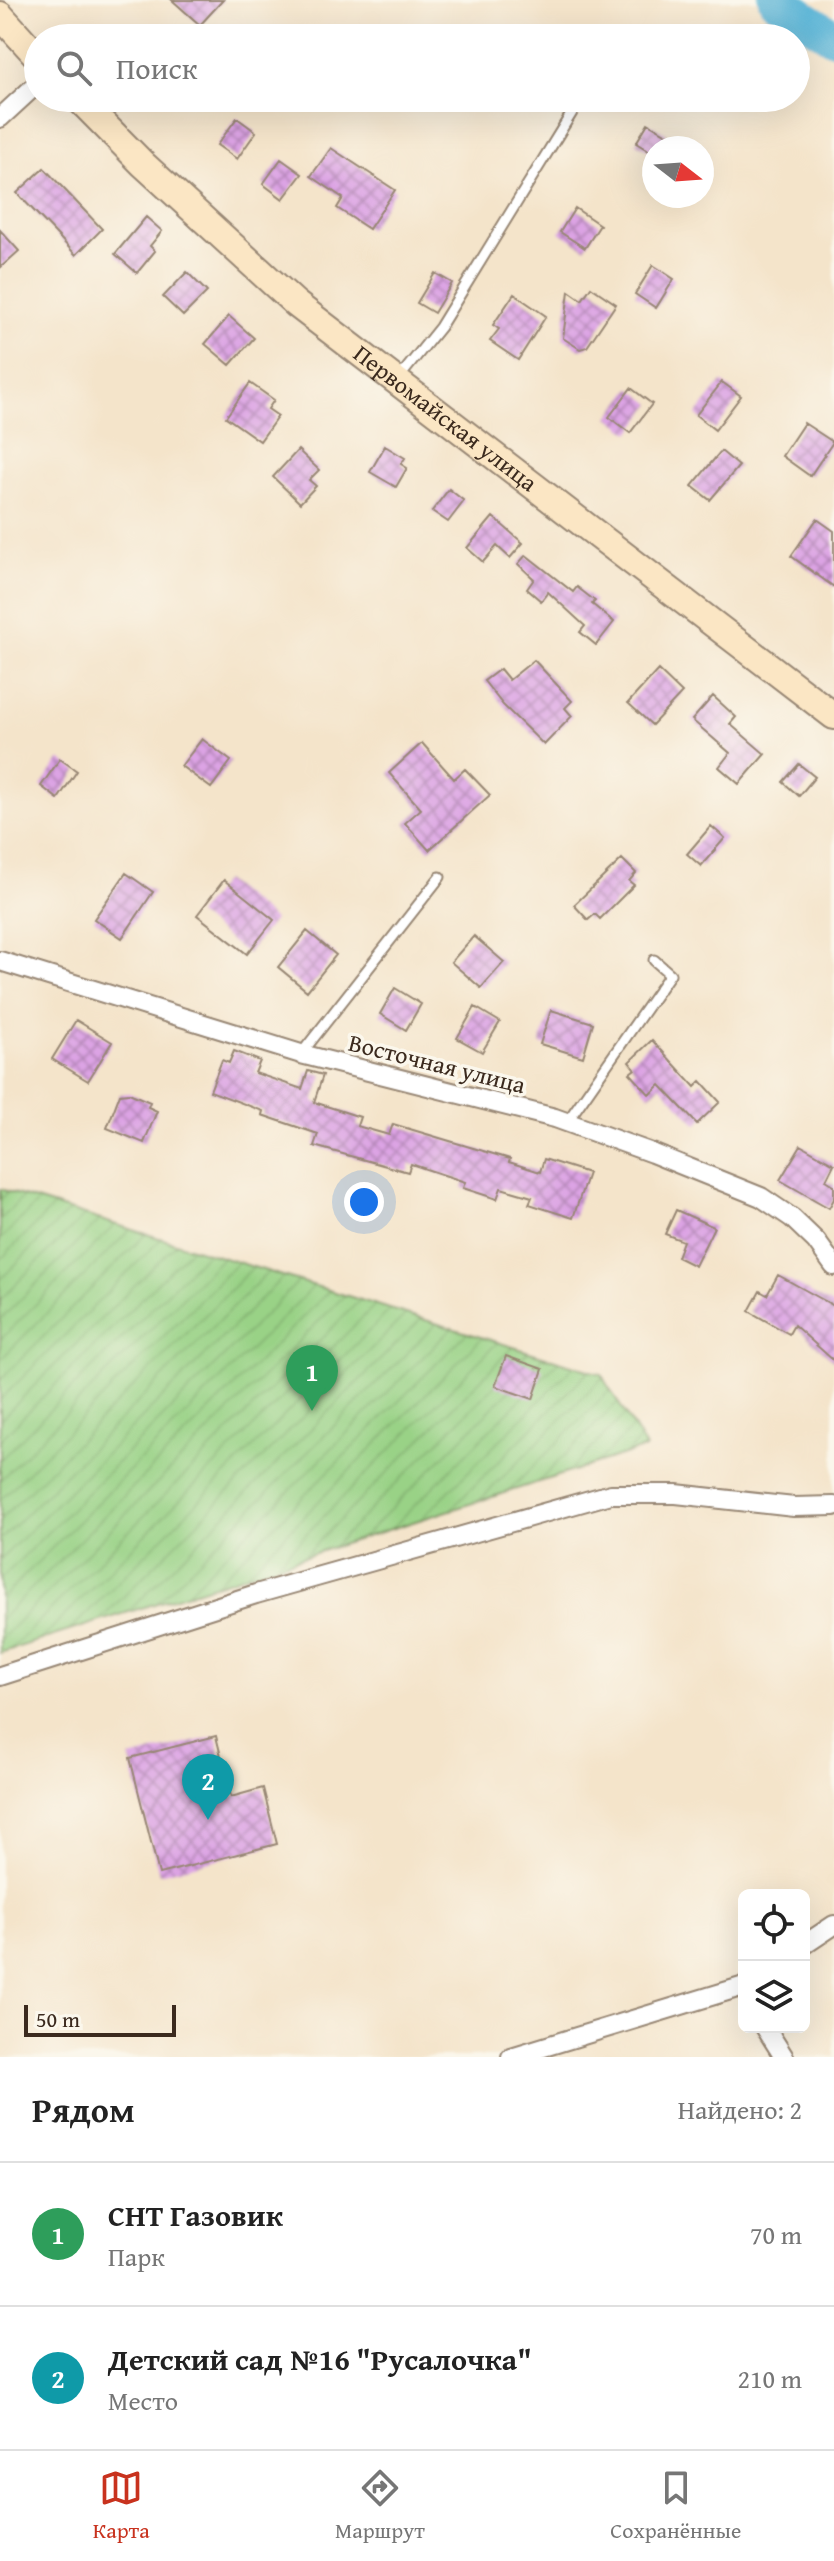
<!DOCTYPE html>
<html lang="ru">
<meta charset="utf-8">
<style>
:root{--surface:#fff;--page:#f6f6f6;--text:#222;--muted:#767676;--line:#e0e0e0;--accent:#c8321e}
body{margin:0;font-family:"Gentium Book Plus",serif;background:var(--page);color:var(--text)}
.controls{position:absolute;right:24px;bottom:24px;display:grid;overflow:hidden;border-radius:12px;box-shadow:0 8px 32px #0002}
.controls button{width:72px;height:72px;display:grid;place-items:center;padding:0;border:0;border-bottom:2px solid var(--line);background:var(--surface);color:var(--text);font:40px sans-serif}
.compass{position:absolute;left:642px;top:136px;width:72px;height:72px;border-radius:50%;background:var(--surface);box-shadow:0 8px 32px #0002;rotate:107deg}
.scale{position:absolute;left:24px;bottom:20px;width:152px;box-sizing:border-box;padding-left:8px;border:4px solid #3b2a1e;border-top:0;font-size:22px;line-height:28px;white-space:nowrap;color:#3b2a1e;-webkit-text-stroke:6px #fbf7ec;paint-order:stroke}
.you{position:absolute;left:364px;top:1202px;width:28px;height:28px;margin:-20px;border:6px solid #fff;border-radius:50%;background:#1a73e8;box-shadow:0 0 0 12px #1a73e833}
.badge{display:grid;place-items:center;width:52px;height:52px;border-radius:50%;background:var(--accent);color:#fff;font-size:26px;font-weight:700}
.pin{position:absolute;translate:-50% -66px;filter:drop-shadow(0 2px 4px #0008)}
.pin::after{content:'';position:absolute;top:42px;width:28px;height:24px;background:inherit;clip-path:polygon(0 0,100% 0,50% 100%)}
.list{margin:0;padding:0;list-style:none}
h2{display:flex;justify-content:space-between;align-items:center;height:104px;margin:0;padding:0 32px;font-size:34px}
h2 small{font-size:26px;font-weight:400;color:var(--muted)}
.list li{display:grid;grid-template-columns:52px 1fr auto;gap:24px;align-items:center;box-sizing:border-box;height:144px;padding:0 32px;border-top:2px solid var(--line)}
.list b{display:block;font-size:30px;white-space:nowrap}
.list p{margin:0;font-size:26px;white-space:nowrap;color:var(--muted)}
.list em{font-size:26px;font-style:normal;color:var(--muted)}
.icon{flex:none;width:44px;height:44px;fill:none;stroke:currentColor;stroke-width:2;stroke-linecap:round;stroke-linejoin:round}
.map{position:relative;flex:none;width:834px;height:2057px;overflow:hidden}
.search{position:absolute;background:var(--surface);box-shadow:0 8px 32px #0002;left:24px;right:24px;top:24px;height:88px;display:flex;align-items:center;gap:20px;box-sizing:border-box;padding:0 28px;border-radius:44px;color:var(--muted);font-size:30px}
.sheet{height:392px;background:var(--surface)}
nav{display:flex;justify-content:space-around;align-items:center;box-sizing:border-box;height:112px;border-top:2px solid var(--line);background:var(--surface);font-size:22px;color:var(--muted)}
nav a{display:grid;justify-items:center;gap:4px}
nav .on{color:var(--accent)}
.map>svg:first-child{display:block}
.garden{fill:url(#garden-furrows);stroke:#6a7e52;stroke-width:2}
.lines{fill:none;stroke-linecap:round;stroke-linejoin:round}
.river{stroke:#57b2d5;stroke-width:36}
.building{fill:url(#building-cross-hatch)}
.lane-casing{stroke:#988774;stroke-width:13}
.street-casing{stroke:#988774;stroke-width:22}
.secondary-casing{stroke:#988774;stroke-width:30}
.lane{stroke:#fff;stroke-width:9}
.street{stroke:#fff;stroke-width:18}
.secondary{stroke:#fbe6c4;stroke-width:26}
.labels{text-anchor:middle;stroke-width:7;stroke-linejoin:round;paint-order:stroke}
.street-label{font-size:24px;fill:#3b2a1e;stroke:#fbf7ec}
</style>
<div class="map">
<svg width="834" height="2057" viewBox="0 0 834 2057">
<defs>
<pattern id="garden-furrows" width="10" height="10" patternUnits="userSpaceOnUse" patternTransform="scale(2)"><rect width="10" height="10" fill="#99d286"/><path d="M-1 1l2-2M0 10L10 0M9 11l2-2" fill="none" stroke="#85b473"/></pattern>
<pattern id="building-cross-hatch" width="8" height="8" patternUnits="userSpaceOnUse" patternTransform="scale(2)"><rect width="8" height="8" fill="#dca3e4"/><path d="M0 0l8 8M0 8l8-8" fill="none" stroke="#b485b8"/></pattern>
</defs>
<rect width="100%" height="100%" fill="#fbf7ec"/>
<filter id="ink" filterUnits="userSpaceOnUse"><feTurbulence type="fractalNoise" baseFrequency=".0125" numOctaves="2"/><feDisplacementMap in="SourceGraphic" scale="16" xChannelSelector="R" yChannelSelector="G"/><feConvolveMatrix kernelMatrix="1 2 1 2 8 2 1 2 1" color-interpolation-filters="sRGB"/></filter>
<filter id="wash" filterUnits="userSpaceOnUse"><feTurbulence type="fractalNoise" baseFrequency=".006" numOctaves="4" result="noise"/><feDisplacementMap in="SourceGraphic" scale="32" xChannelSelector="R" yChannelSelector="G"/><feGaussianBlur stdDeviation="1.8" result="paint"/><feColorMatrix in="noise" values="0 0 0 0 0 0 0 0 0 0 0 0 0 0 0 0 0 1.4 0 .05"/><feComposite in="paint" operator="in"/></filter>
<g filter="url(#wash)">
<rect width="100%" height="100%" fill="#f4e4ca"/>
<path class="garden" d="M0,1189L601,1374L646,1448L0,1653Z"/>
<g class="lines">
<path class="river" d="M776,0L834,37"/>
</g>
<g id="blocks">
<path class="building" d="M172,0H223L200,25Z
M237,118L256,132L237,159L217,145Z
M648,123L667,134L658,148H654V154L636,143Z
M331,148L395,190L369,229L337,208L343,198L311,176Z
M281,159L302,174L283,199L263,184Z
M44,168L102,229L76,255L17,193Z
M575,208L600,225L585,248L560,232Z
M146,217L162,231L150,246L155,251L137,273L115,254Z
M0,230L19,251L0,268Z
M653,265L674,279L656,308L635,294Z
M187,272L207,292L183,316L163,297Z
M435,273L452,283L434,313L417,303Z
M591,287L616,304L587,347L580,349L563,338L569,291L582,300Z
M514,294L546,316L518,360L490,341L499,329L493,325Z
M229,316L254,338L230,365L205,344Z
M722,382L741,396L715,430L696,415Z
M250,383L274,400L268,409L278,416L260,441L226,417Z
M631,388L652,404L630,433L609,417Z
M804,423L833,442L810,476L782,456Z
M385,446L405,458L401,464L407,468L396,487L370,472Z
M298,450L319,470L309,480L316,486L300,503L273,477Z
M721,451L739,466L710,500L692,486Z
M449,489L464,501L448,522L432,511Z
M493,517L523,543L510,558L497,546L483,562L467,548Z
M817,519L834,531V587L791,556Z
M526,555L573,592L577,587L595,601L592,604L614,622L596,645L580,632L585,626L548,592L541,601L527,589L534,579L518,564Z
M534,660L572,701L565,708L572,716L544,745L503,705L484,681L500,669L509,680Z
M658,670L682,693L652,725L628,703Z
M713,696L736,717L730,724L765,754L739,784L719,767L730,753L692,720Z
M202,739L231,761L211,788L181,766Z
M422,743L454,779L465,769L490,795L429,850L405,823L421,809L389,773Z
M60,759L77,771L58,799L41,786Z
M799,764L815,777L799,796L783,782Z
M711,826L725,838L701,866L687,854Z
M622,859L636,873L629,881L634,885L600,919L595,914L588,920L574,905Z
M126,873L153,892L122,938L94,919Z
M224,880L274,920L247,954L197,915Z
M307,931L336,955L307,991L278,967Z
M474,936L504,962L481,988L451,962Z
M395,988L421,1004L406,1030L380,1014Z
M475,1007L500,1022L482,1052L457,1038Z
M551,1010L593,1023L583,1057L540,1044Z
M76,1020L112,1042L88,1081L52,1059Z
M652,1040L695,1087L701,1081L720,1102L697,1124L660,1085L650,1095L630,1073L635,1069L629,1062Z
M234,1051L260,1061L255,1073L302,1089L308,1071L323,1075L314,1102L360,1117L357,1126L389,1135L393,1124L510,1159L509,1162L540,1172L544,1159L588,1173L573,1218L529,1204L532,1197L501,1188L497,1199L463,1188L465,1182L411,1164L408,1172L314,1146L318,1134L262,1115L263,1111L210,1091L222,1060L229,1063Z
M129,1093L150,1102L148,1107L157,1111L144,1143L107,1128L120,1094Z
M801,1145L834,1164L826,1180L834,1185V1199L829,1208L780,1180Z
M676,1210L714,1227L695,1266L677,1257L683,1241L665,1234Z
M778,1275L834,1306V1361L794,1325L789,1334L749,1311L760,1291L767,1295Z
M506,1356L543,1369L533,1399L495,1386Z
M216,1736L231,1797L263,1788L277,1844L159,1874L130,1758Z"/>
</g>
</g>
<g filter="url(#ink)">
<use href="#blocks" fill-opacity="0" stroke="#988774" stroke-width="2"/>
<g class="lines">
<defs>
<path id="lane" d="M399,378L440,327L581,98
M301,1054L440,877
M567,1122L670,974L654,960"/>
<path id="street" d="M0,118L38,83
M0,961L301,1054L555,1118L652,1153L761,1197L792,1218L816,1241L834,1266
M0,1676L256,1594L611,1494H676L794,1507L834,1506
M804,1945L834,1925
M765,2027L784,2057
M511,2057L744,1986"/>
<g id="secondary">
<path d="M0,15L38,57"/>
<path id="s1" d="M78,98L143,164L296,304L834,716"/>
</g>
</defs>
<use href="#lane" class="lane-casing"/>
<use href="#street" class="street-casing"/>
<use href="#secondary" class="secondary-casing"/>
<use href="#lane" class="lane"/>
<use href="#street" class="street"/>
<use href="#secondary" class="secondary"/>
</g>
</g>
<g class="labels">
<g class="street-label">
<text dy="8" stroke="none"><textPath href="#s1" startOffset="488">Первомайская улица</textPath></text>
<text transform="translate(437 1064) rotate(14)" y="8">Восточная улица</text>
</g>
</g>
</svg>
<div class="controls">
<button><svg class="icon" aria-label="locate" viewBox="0 0 24 24"><circle cx="12" cy="12" r="6"/><path d="M12 2v4M12 18v4M2 12h4M18 12h4"/></svg></button>
<button><svg class="icon" aria-label="layers" viewBox="0 0 24 24"><path d="M12 4l9 5-9 5-9-5zM3 14l9 5 9-5"/></svg></button>
</div>
<svg class="compass" viewBox="-18 -18 36 36"><path d="M0-13l5 13h-10z" fill="#e53935"/><path d="M0 13l5-13h-10z" fill="#767676"/></svg>
<div class="scale">50 m</div>
<div class="you"></div>
<div class="pin badge" style="left:312px;top:1411px;background:#2e9e5b">1</div>
<div class="pin badge" style="left:208px;top:1820px;background:#0f9aa8">2</div>
<div class="search"><svg class="icon" aria-label="search" viewBox="0 0 24 24"><circle cx="10" cy="10" r="6"/><path d="M15 15l6 6"/></svg>Поиск</div>
</div>
<section class="sheet">
<h2>Рядом<small>Найдено: 2</small></h2>
<ul class="list">
<li><span class="badge" style="background:#2e9e5b">1</span><div><b>СНТ Газовик</b><p>Парк</p></div><em>70 m</em></li>
<li><span class="badge" style="background:#0f9aa8">2</span><div><b>Детский сад №16 &quot;Русалочка&quot;</b><p>Место</p></div><em>210 m</em></li>
</ul>
</section>
<nav>
<a class="on"><svg class="icon" aria-label="map" viewBox="0 0 24 24"><path d="M3 6l6-2 6 2 6-2v14l-6 2-6-2-6 2zM9 4v14M15 6v14"/></svg>Карта</a>
<a><svg class="icon" aria-label="directions" viewBox="0 0 24 24"><path d="M12 3l9 9-9 9-9-9zM9 14v-3h6M13 9l2 2-2 2"/></svg>Маршрут</a>
<a><svg class="icon" aria-label="saved" viewBox="0 0 24 24"><path d="M7 4h10v16l-5-4-5 4z"/></svg>Сохранённые</a>
</nav>
